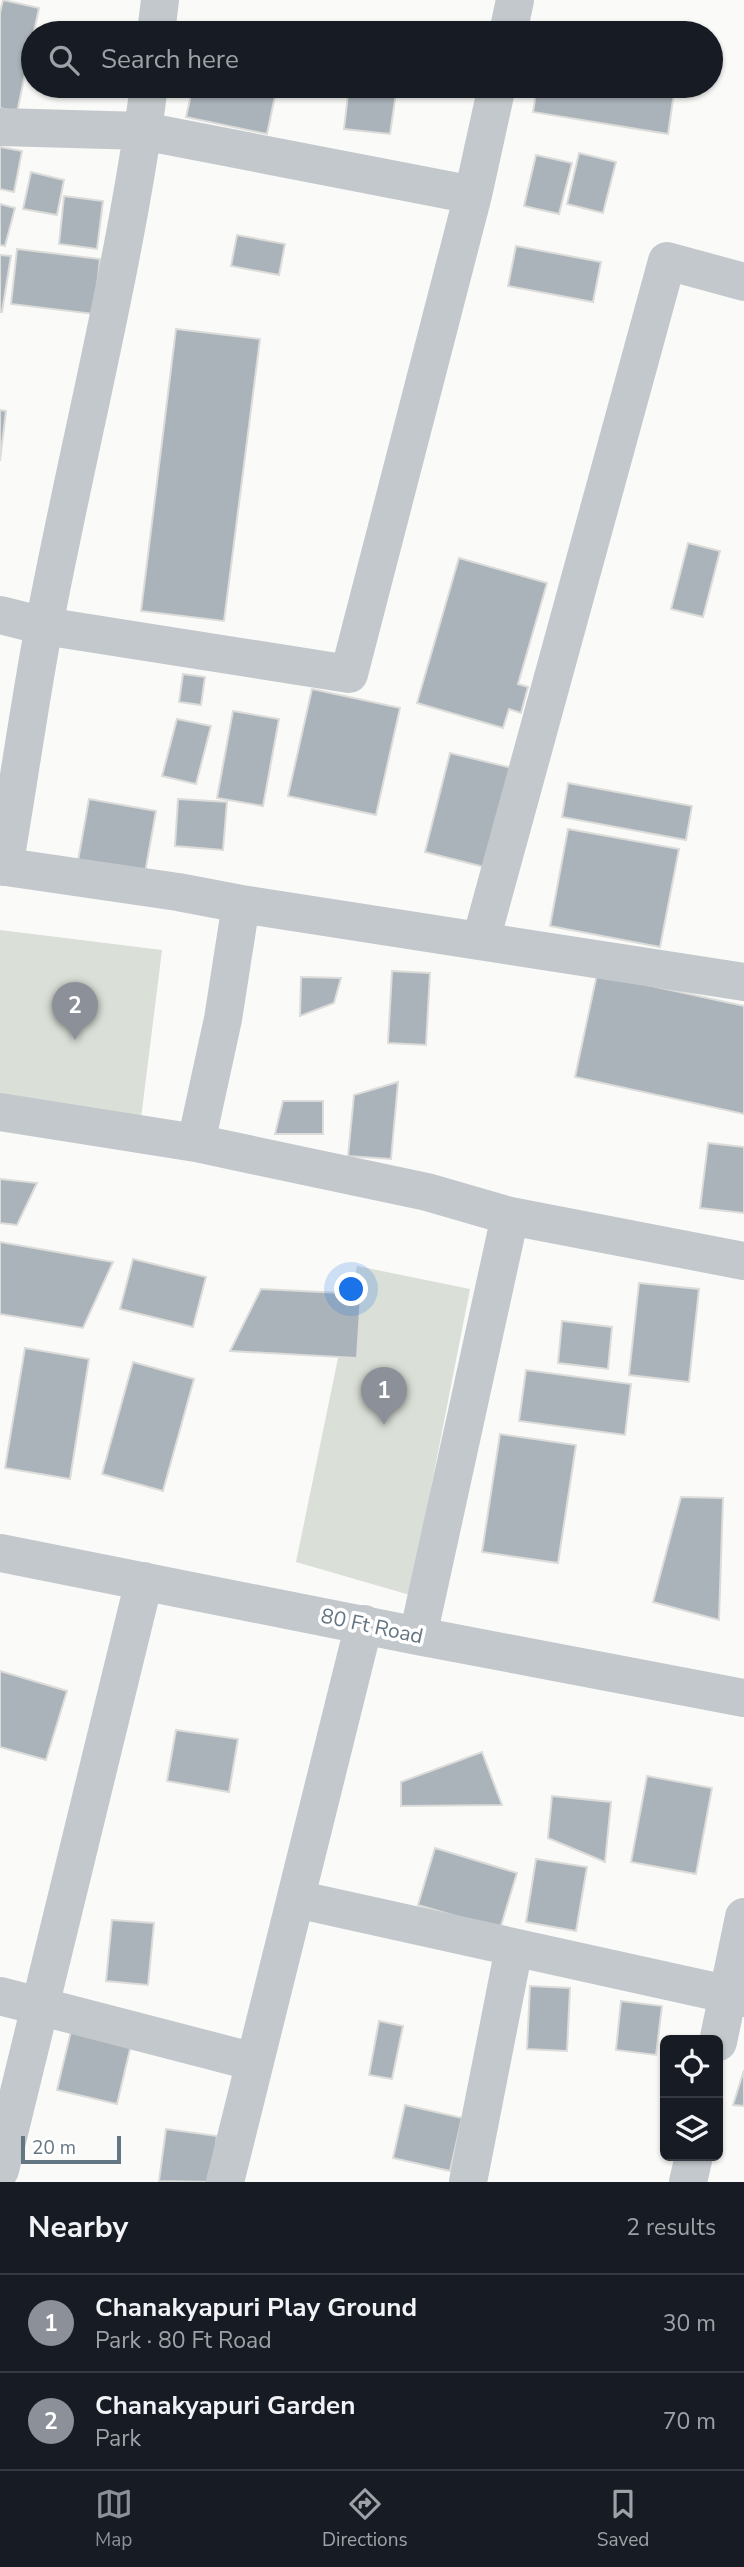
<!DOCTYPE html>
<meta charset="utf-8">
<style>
:root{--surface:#171b24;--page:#20242c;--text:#f1f3f6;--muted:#9ea1a6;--line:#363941;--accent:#8c9099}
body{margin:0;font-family:"Nunito Sans",sans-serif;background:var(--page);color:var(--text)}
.controls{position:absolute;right:21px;bottom:21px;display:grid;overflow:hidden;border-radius:10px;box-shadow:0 2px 5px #0004}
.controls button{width:63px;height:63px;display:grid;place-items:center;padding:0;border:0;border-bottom:2px solid var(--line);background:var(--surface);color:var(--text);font:35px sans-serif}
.scale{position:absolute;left:21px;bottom:18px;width:100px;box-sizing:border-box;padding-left:7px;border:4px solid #657683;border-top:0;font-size:19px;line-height:24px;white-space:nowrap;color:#657683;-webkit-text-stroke:5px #fff;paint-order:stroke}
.you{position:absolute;left:352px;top:1290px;width:24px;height:24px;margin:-18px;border:5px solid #fff;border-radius:50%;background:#1a73e8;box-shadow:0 0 0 10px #1a73e833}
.badge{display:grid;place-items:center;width:46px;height:46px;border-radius:50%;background:var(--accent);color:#fff;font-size:23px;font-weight:700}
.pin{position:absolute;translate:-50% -58px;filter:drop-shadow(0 2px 4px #0008)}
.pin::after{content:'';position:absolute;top:37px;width:24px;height:21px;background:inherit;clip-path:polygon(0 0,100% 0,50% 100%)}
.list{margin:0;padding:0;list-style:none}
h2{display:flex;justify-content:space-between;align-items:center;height:91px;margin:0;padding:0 28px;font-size:30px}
h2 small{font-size:23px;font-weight:400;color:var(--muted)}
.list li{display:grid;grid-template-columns:46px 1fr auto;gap:21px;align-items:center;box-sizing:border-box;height:98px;padding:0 28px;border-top:2px solid var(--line)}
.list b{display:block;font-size:26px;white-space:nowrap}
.list p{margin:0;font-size:23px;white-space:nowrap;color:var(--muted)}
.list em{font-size:23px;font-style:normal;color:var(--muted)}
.icon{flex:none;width:38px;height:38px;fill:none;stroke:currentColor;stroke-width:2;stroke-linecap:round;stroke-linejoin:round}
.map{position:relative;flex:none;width:744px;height:2182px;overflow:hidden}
.search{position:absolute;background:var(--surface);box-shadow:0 2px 5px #0004;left:21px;right:21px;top:21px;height:77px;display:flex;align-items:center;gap:18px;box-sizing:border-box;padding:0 24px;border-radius:38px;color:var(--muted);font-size:26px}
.sheet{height:287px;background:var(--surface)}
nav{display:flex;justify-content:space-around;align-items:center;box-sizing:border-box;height:98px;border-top:2px solid var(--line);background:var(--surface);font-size:19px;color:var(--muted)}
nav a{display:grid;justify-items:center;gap:4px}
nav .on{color:var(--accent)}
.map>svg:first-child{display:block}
.green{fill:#dadfd7}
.building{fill:#aab3b9;stroke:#dcdcda;stroke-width:2}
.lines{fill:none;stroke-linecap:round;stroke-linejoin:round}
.street{stroke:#c3c8cc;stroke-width:38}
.labels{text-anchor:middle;stroke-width:7;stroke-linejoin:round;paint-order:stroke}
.street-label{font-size:21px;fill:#657683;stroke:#fff}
</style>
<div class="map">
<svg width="744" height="2182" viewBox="0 0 744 2182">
<rect width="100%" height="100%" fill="#fafaf8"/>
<path class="green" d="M0,930L162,950L137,1150L0,1130Z
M357,1266L470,1289L410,1595L296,1562Z"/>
<path class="building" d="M3,0L39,8L17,112L0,108V13Z
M193,86H277L267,134L186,117Z
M349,86H397L390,134L344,129Z
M537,86H675L668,134L533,112Z
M0,147L22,151L14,192L0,189Z
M579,153L616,162L603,213L567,204Z
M536,155L572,163L559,214L524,206Z
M31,172L64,180L57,215L23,209Z
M64,196L103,201L97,249L59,244Z
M0,204L15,208L5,246L0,245Z
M237,235L285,244L279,275L231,266Z
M516,246L601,262L593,302L508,286Z
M17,249L100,259L94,314L11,304Z
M0,255L11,256L2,312H0Z
M176,329L260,339L224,621L141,611Z
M0,410L6,411L0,461Z
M688,543L720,551L703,617L671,609Z
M459,558L547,583L518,684L528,687L521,713L509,709L503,728L417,703Z
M183,674L205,677L201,705L179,702Z
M312,689L400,708L376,815L288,796Z
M233,711L279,719L263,806L217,798Z
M177,719L211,726L196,784L162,776Z
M450,753L516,769L492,869L425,852Z
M568,783L692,806L686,840L562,817Z
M89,799L156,811L143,884L76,872Z
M178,799L227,802L223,850L175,846Z
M568,829L679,849L660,947L550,926Z
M392,971L430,973L426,1045L388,1043Z
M597,974L744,1006V1114L575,1077Z
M301,977L341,978L334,1003L300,1016Z
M398,1082L391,1159L348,1156L354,1095Z
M283,1101H323V1134H275Z
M708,1143L744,1147V1213L700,1208Z
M0,1179L37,1183L17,1225L0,1223Z
M0,1242L113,1262L83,1328L0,1314Z
M133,1259L206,1277L193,1327L120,1309Z
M639,1283L699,1289L689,1382L629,1375Z
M261,1289L361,1294L357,1358L230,1351Z
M562,1321L612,1327L608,1369L558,1363Z
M25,1348L89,1359L70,1479L5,1468Z
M133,1362L194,1379L163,1491L102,1474Z
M526,1370L631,1384L625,1435L519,1421Z
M500,1434L576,1445L558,1563L482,1552Z
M681,1497L723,1498L719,1620L653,1602Z
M0,1671L67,1691L46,1760L0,1747Z
M176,1730L238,1739L229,1792L167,1781Z
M482,1752L502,1805L401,1806V1782Z
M647,1776L712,1788L696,1874L631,1862Z
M552,1796L611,1802L605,1862L548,1838Z
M435,1848L517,1873L500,1929L418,1905Z
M536,1859L587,1867L576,1931L526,1922Z
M112,1920L154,1923L148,1985L106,1981Z
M530,1986L570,1988L567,2051L527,2049Z
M621,2001L662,2006L656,2055L616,2050Z
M379,2021L403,2026L392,2079L369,2075Z
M71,2031L131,2045L117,2104L57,2090Z
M744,2070V2106L733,2105Z
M405,2105L462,2118L450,2171L393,2158Z
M166,2129L217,2136L211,2182L159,2181Z"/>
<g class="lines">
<path class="street" d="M156,33L160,0
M508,33L515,0
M0,127L143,131L473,195
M0,615L44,626L349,674L473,195L497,86
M0,866L178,892L241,904L744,982
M4,867C18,787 29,706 44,626C78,446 125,268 149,86
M481,940L667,261L744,282
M0,1112L196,1143L427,1192L510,1216L744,1261
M196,1143L223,1019L241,904
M0,1553L418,1636L744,1698
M418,1636L510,1216
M296,1899L744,1998
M0,1996L255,2062
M718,2042L744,1917
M0,2170L144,1581
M225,2182L364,1624
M468,2182L514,1948
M688,2182L694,2156"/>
</g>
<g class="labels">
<g class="street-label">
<text transform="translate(372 1626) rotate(12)" y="7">80 Ft Road</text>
</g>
</g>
</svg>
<div class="controls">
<button><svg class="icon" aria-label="locate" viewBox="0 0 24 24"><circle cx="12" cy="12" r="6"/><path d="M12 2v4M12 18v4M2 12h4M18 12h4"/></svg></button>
<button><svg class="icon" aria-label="layers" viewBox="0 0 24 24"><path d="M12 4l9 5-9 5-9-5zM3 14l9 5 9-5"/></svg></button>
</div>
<div class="scale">20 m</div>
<div class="you"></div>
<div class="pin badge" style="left:384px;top:1425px">1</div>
<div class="pin badge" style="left:75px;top:1040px">2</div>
<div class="search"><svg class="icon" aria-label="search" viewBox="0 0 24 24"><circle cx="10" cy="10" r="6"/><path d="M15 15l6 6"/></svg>Search here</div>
</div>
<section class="sheet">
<h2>Nearby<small>2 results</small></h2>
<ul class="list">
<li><span class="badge">1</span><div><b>Chanakyapuri Play Ground</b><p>Park · 80 Ft Road</p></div><em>30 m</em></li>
<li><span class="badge">2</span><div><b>Chanakyapuri Garden</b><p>Park</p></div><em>70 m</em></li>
</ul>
</section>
<nav>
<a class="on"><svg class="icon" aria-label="map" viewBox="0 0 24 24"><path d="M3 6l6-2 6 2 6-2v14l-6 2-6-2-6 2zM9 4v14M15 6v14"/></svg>Map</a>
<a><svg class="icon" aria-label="directions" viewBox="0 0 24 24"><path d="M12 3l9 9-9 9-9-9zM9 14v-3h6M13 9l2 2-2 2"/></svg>Directions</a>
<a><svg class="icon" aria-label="saved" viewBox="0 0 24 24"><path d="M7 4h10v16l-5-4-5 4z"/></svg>Saved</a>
</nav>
